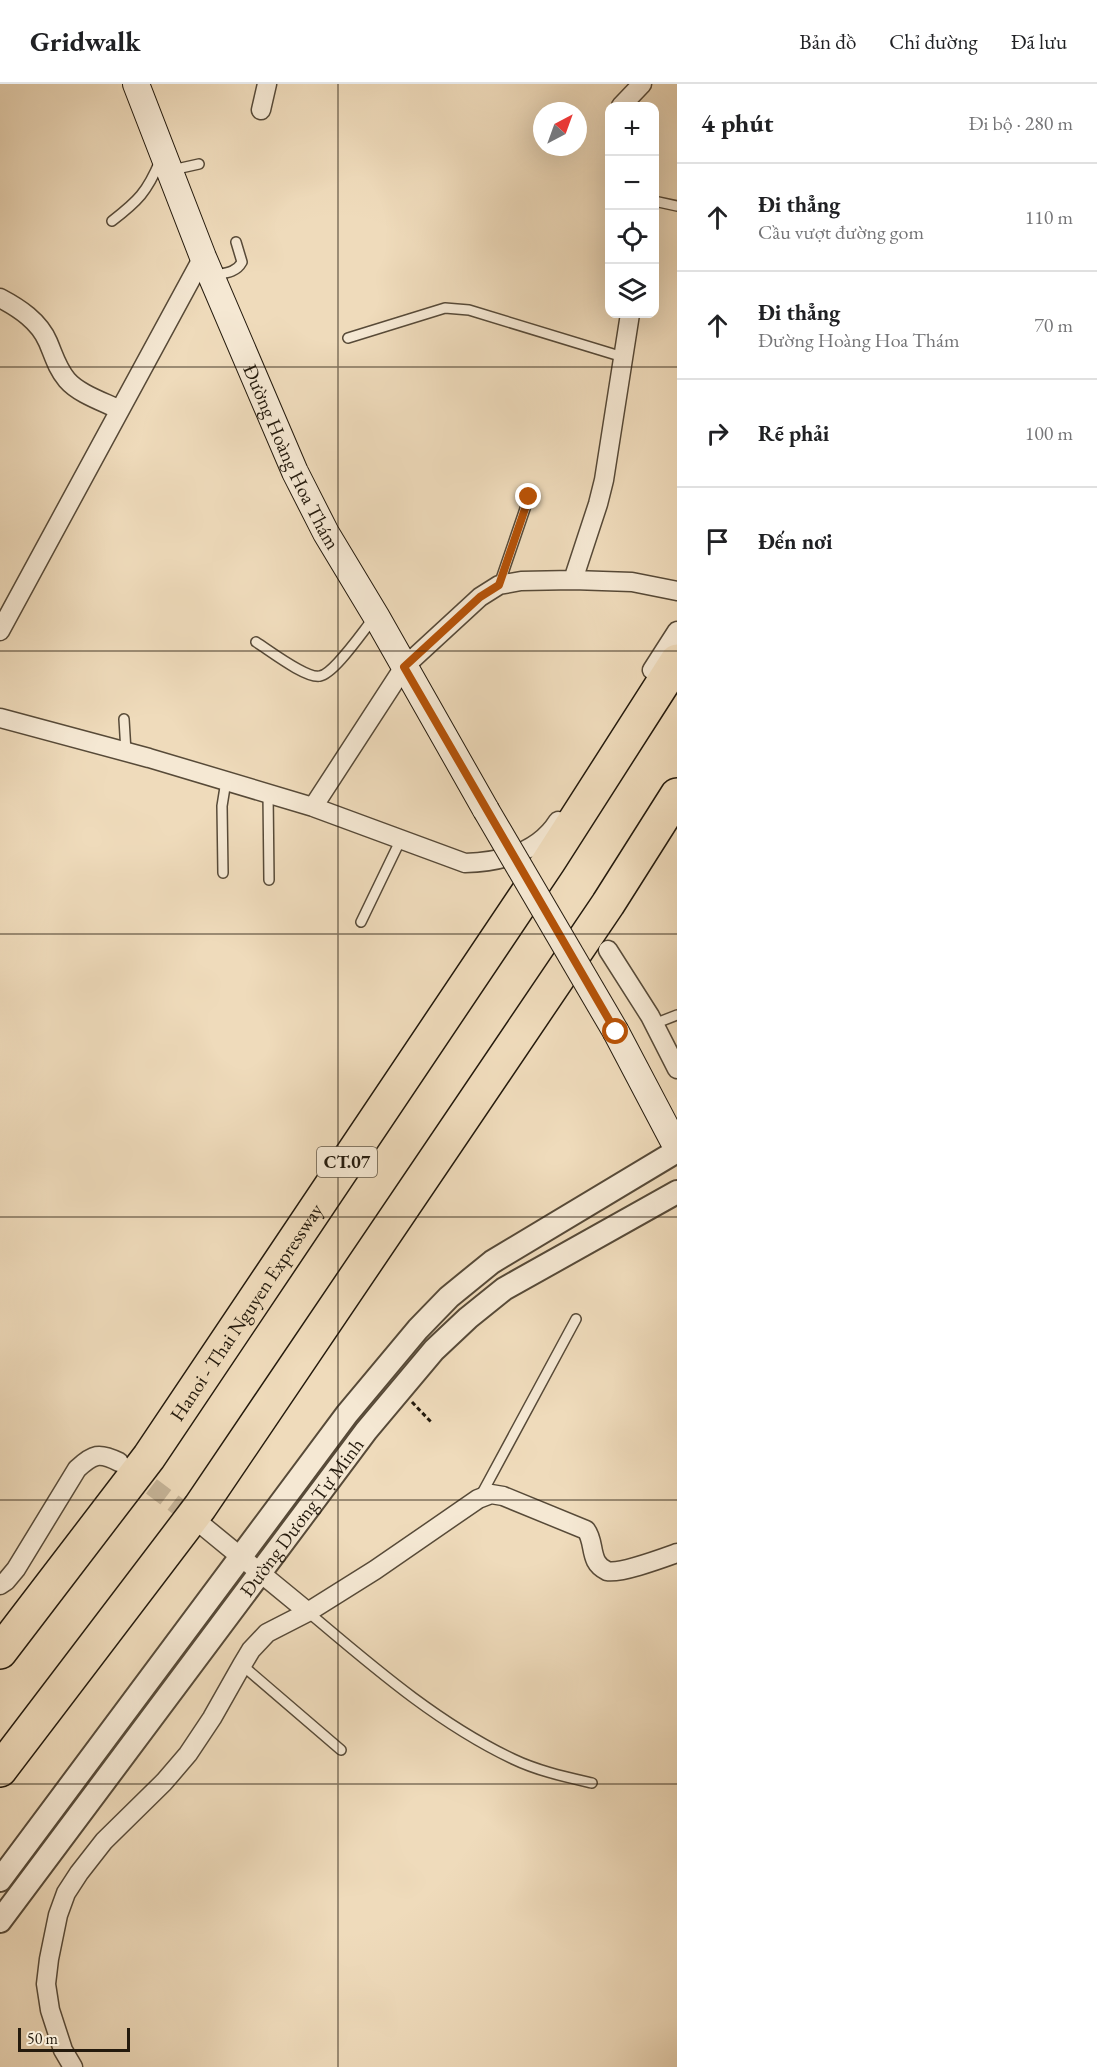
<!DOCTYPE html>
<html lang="vi">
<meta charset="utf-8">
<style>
:root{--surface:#fff;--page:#f6f6f6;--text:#202124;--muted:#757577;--line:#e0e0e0}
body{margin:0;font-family:"EB Garamond",serif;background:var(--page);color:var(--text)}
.controls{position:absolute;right:18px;top:18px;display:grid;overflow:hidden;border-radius:12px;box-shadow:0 6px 24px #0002}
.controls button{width:54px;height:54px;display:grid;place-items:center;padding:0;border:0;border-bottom:2px solid var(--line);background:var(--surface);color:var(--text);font:30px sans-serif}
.compass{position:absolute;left:533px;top:18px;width:54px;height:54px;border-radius:50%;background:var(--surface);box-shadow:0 6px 24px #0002;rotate:41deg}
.scale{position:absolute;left:18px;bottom:15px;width:112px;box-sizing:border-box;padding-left:6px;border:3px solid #241a0d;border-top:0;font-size:16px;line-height:21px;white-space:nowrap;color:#241a0d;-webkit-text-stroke:4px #f5e8d3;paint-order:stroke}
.stop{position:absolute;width:18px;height:18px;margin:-14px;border:4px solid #b45309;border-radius:50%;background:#fff}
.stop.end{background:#b45309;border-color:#fff;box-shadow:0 2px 6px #0008}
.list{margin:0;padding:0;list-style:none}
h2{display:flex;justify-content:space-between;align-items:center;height:78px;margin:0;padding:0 24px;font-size:26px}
h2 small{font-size:20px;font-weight:400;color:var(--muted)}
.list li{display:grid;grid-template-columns:39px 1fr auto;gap:18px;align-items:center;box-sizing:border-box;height:108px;padding:0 24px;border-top:2px solid var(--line)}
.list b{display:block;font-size:22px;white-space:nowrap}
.list p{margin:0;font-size:20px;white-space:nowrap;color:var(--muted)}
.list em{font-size:20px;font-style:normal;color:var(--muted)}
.icon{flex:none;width:33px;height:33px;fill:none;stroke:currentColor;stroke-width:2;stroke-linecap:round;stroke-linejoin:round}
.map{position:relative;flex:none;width:677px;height:1983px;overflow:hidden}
header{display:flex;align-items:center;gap:36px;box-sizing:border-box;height:84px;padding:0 30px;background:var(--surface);border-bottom:2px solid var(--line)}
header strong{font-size:28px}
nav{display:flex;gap:33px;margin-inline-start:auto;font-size:21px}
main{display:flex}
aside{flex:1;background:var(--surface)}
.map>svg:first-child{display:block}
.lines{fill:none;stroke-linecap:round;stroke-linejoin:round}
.minor-tunnel{stroke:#c6b498;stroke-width:18;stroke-dasharray:18 9;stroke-linecap:butt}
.service-casing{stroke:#574a38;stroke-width:12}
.minor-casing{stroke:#574a38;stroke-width:21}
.tertiary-casing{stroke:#574a38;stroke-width:26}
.secondary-casing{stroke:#241a0d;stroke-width:28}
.motorway-casing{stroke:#241a0d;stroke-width:36}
.path{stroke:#241a0d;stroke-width:3;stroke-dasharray:4.5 3;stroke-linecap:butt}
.service{stroke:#f5e8d3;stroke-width:9}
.minor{stroke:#f5e8d3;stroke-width:18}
.tertiary{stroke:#f5e8d3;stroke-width:22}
.secondary{stroke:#f5e8d3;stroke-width:26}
.motorway{stroke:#efdbbb;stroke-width:33}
.secondary-bridge-casing{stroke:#241a0d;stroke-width:28;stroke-linecap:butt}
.secondary-bridge{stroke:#f5e8d3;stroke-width:26}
.route{stroke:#b45309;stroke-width:8}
.grid{fill:none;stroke:#241a0d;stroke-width:1.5;stroke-opacity:0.55}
.labels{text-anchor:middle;stroke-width:4.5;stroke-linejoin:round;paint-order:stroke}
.shield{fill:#f5e8d3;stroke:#635848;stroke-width:1.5}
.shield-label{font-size:18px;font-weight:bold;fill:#241a0d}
.street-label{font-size:20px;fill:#241a0d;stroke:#f5e8d3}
</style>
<header>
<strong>Gridwalk</strong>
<nav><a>Bản đồ</a><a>Chỉ đường</a><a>Đã lưu</a></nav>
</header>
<main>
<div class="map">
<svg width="677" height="1983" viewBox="0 0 677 1983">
<rect width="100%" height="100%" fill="#efdbbb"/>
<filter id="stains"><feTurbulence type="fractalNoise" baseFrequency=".00333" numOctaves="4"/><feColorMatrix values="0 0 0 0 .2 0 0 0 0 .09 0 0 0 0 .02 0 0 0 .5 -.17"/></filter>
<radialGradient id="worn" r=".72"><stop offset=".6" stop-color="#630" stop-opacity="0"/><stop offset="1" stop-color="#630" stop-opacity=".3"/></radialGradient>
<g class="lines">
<path class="minor-tunnel" d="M130,1386L197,1437"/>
<defs>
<path id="service" d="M172,86L199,80
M654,117L677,122
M112,137C138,117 147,108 160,77
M214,191C225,189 236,189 242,178L236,158
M348,254L445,224L469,226L623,273
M499,501L529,413
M256,558C269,566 306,595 320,592C334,590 363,547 373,535
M124,635L126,668
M268,709L269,796
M223,789L222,722L226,697
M361,838L401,755
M654,940L677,931
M480,1413L576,1235
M308,1528C372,1582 437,1639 513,1675C538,1687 566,1693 592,1699
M242,1581L341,1666"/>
<path id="minor" d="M621,22L642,0
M261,26L267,0
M0,214C19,224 39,237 48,258C54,272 57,284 67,296C79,310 104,318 120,326
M573,496L598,420L604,396L630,230
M0,547L203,173
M652,586L677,547
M0,634L149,674L313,723L465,779C500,778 538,769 558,737
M313,723L404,583L480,513L499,501L521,497L573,496L632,498L677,507
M608,866L650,932L677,985
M197,1437L308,1528
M0,1501L6,1497L16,1485L77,1385C93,1370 99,1368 119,1378
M73,1983L63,1966L50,1926L46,1900L49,1875L58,1831L66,1809L79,1789L104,1757L164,1698L188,1670L212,1634L242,1581L251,1566L267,1549L308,1528L375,1486L478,1415L491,1410L503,1412L586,1446C593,1455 591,1467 596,1477C598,1481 603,1485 607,1487C620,1490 663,1474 677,1469"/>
<g id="tertiary">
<path d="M0,1796L347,1330L418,1245L449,1213L492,1178L677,1067"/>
<path id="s1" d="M0,1837L366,1347L434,1266L468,1234L504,1205L677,1108"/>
</g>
<g id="secondary">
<path id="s2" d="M136,0L203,173L295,388L326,449L376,532L486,726"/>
<path d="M616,948L677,1064"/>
</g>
<g id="motorway">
<path id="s3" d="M0,1568L149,1373L549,777L677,577"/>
<path d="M0,1686L200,1423L608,820L677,711"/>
</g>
</defs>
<use href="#service" class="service-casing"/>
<use href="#minor" class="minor-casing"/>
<use href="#tertiary" class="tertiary-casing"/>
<use href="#secondary" class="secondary-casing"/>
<use href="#motorway" class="motorway-casing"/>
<path class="path" d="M412,1318L431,1338"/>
<use href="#service" class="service"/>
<use href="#minor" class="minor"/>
<use href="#tertiary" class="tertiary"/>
<use href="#secondary" class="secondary"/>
<use href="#motorway" class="motorway"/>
<defs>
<path id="secondary-bridge" d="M486,726L616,948"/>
</defs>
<use href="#secondary-bridge" class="secondary-bridge-casing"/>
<use href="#secondary-bridge" class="secondary-bridge"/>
</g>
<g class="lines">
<path class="route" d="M529,413L499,501L480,513L404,583L616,948"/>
</g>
<path class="grid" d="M338,0V1983M0,283H677M0,567H677M0,850H677M0,1133H677M0,1416H677M0,1700H677"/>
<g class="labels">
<rect class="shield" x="317" y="1063" width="60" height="30" rx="4.5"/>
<g class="shield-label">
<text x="347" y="1084">CT.07</text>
</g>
<g class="street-label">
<text dy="7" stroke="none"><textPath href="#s2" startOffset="404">Đường Hoàng Hoa Thám</textPath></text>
<text dy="7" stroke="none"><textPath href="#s3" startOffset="420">Hanoi - Thai Nguyen Expressway</textPath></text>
<text dy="7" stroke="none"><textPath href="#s1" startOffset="504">Đường Dương Tự Minh</textPath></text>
</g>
</g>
<rect width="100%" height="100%" filter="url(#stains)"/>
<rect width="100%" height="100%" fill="url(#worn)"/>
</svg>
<div class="controls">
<button>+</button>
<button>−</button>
<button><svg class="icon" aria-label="locate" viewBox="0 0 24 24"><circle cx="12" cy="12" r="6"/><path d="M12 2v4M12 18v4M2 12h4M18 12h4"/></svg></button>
<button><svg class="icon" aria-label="layers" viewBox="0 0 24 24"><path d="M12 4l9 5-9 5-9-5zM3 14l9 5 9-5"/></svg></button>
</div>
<svg class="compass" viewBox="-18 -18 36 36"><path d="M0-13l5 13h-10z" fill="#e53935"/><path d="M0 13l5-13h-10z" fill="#757577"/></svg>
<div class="scale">50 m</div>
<div class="stop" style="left:616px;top:948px"></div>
<div class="stop end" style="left:529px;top:413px"></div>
</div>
<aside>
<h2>4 phút<small>Đi bộ · 280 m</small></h2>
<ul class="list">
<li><svg class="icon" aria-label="ahead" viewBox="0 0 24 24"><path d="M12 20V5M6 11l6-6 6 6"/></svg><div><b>Đi thẳng</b><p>Cầu vượt đường gom</p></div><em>110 m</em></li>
<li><svg class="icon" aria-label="ahead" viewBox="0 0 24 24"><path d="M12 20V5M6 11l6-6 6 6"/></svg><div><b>Đi thẳng</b><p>Đường Hoàng Hoa Thám</p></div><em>70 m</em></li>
<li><svg class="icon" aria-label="right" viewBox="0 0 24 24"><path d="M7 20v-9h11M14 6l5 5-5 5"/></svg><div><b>Rẽ phải</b></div><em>100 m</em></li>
<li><svg class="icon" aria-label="arrive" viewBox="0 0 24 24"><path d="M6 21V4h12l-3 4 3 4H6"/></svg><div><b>Đến nơi</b></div></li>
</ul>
</aside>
</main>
